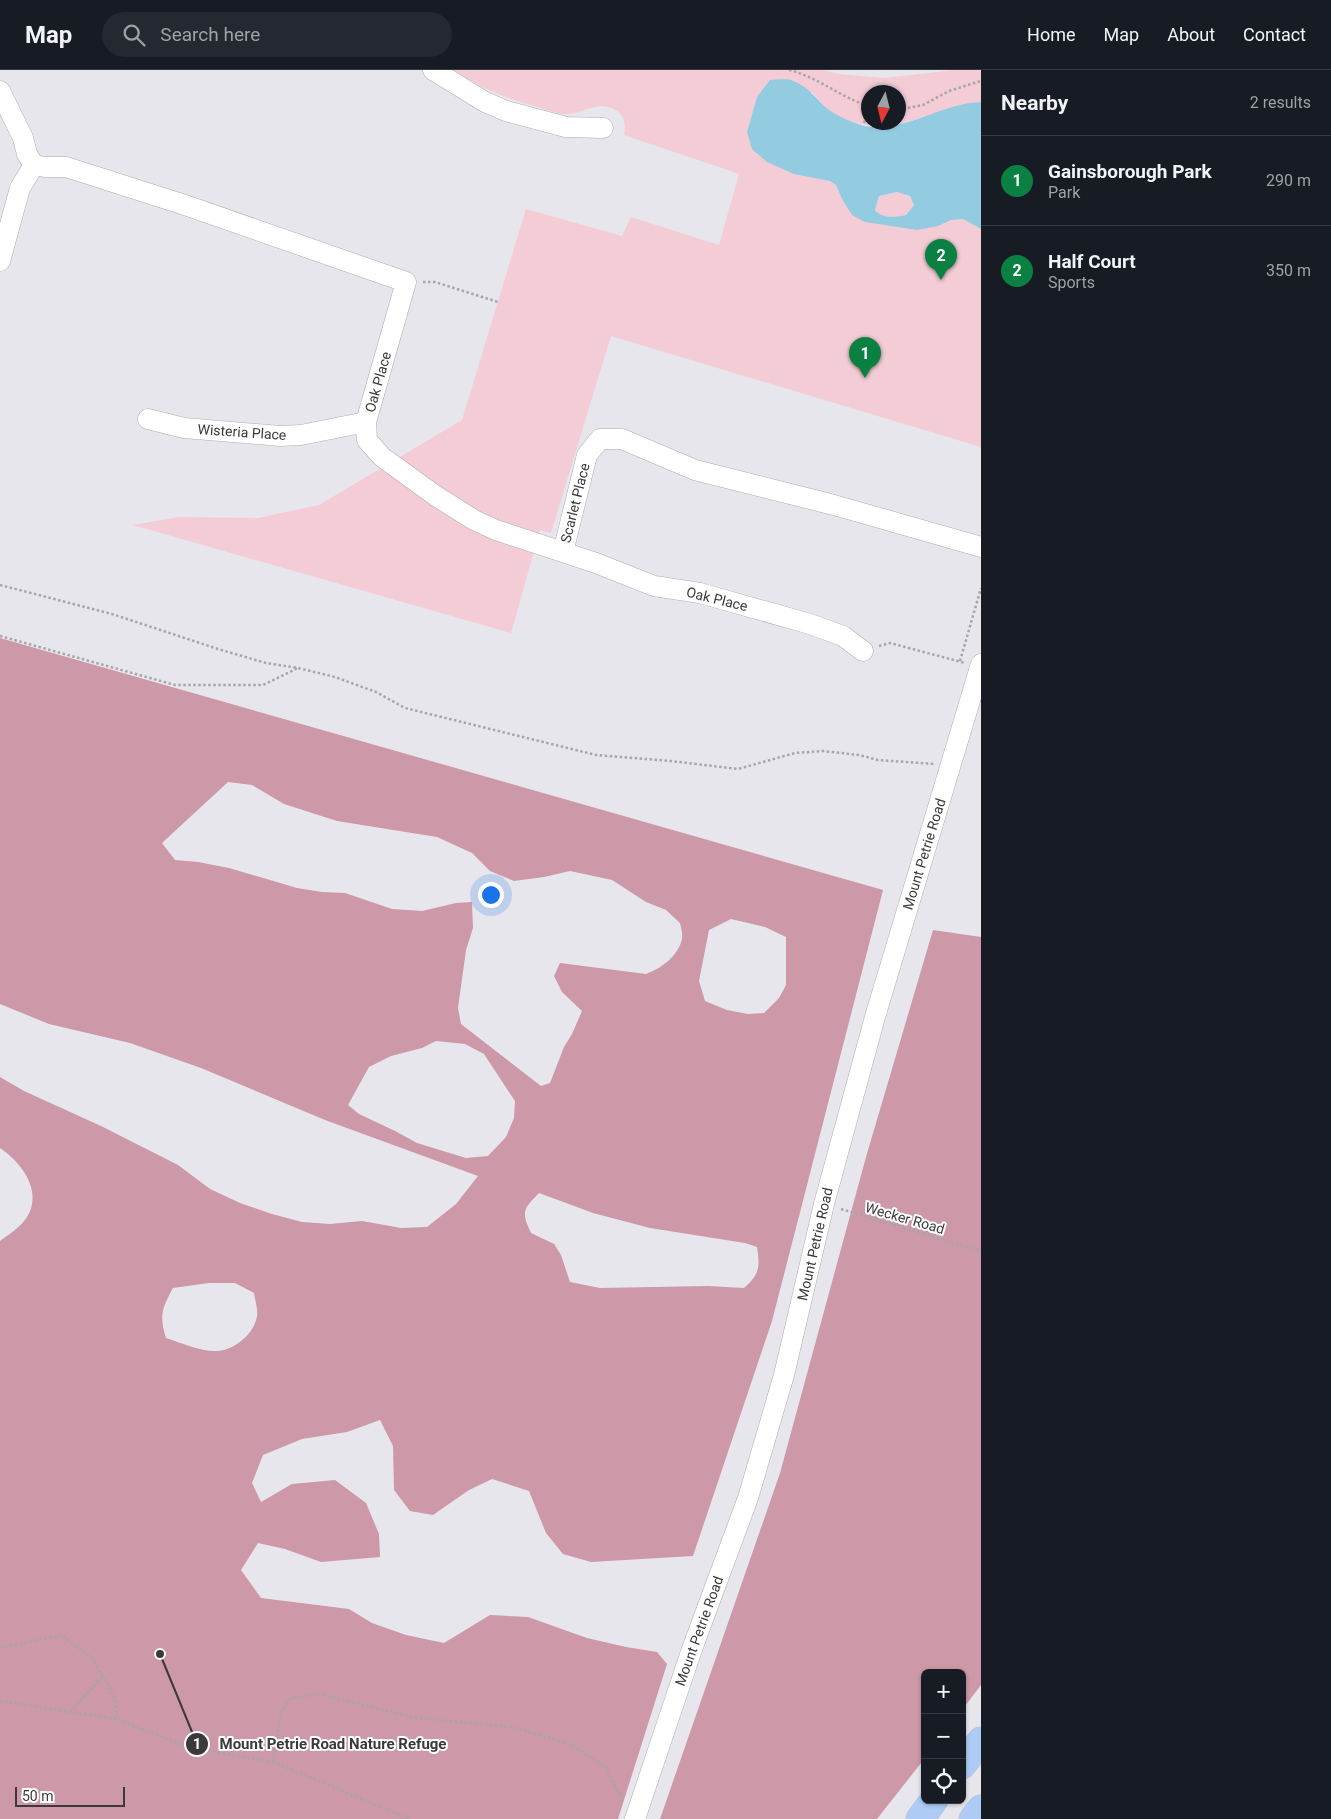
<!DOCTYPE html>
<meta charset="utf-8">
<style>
:root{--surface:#171b24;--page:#242831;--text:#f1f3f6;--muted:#9ea1a6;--line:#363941;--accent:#0b8043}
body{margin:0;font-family:Roboto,sans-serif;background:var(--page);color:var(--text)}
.controls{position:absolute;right:15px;bottom:15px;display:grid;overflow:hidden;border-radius:8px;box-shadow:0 1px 4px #0004}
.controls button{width:45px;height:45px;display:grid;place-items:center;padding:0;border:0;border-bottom:1px solid var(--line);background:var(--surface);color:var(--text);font:25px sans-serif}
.compass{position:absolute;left:861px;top:15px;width:45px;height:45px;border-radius:50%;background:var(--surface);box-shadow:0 1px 4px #0004;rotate:187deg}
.scale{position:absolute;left:15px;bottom:12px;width:110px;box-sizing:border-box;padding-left:5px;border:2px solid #3a3a3c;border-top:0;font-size:14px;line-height:18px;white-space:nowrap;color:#3a3a3c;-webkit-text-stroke:4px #fff;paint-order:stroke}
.you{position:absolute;left:490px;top:824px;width:18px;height:18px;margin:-12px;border:4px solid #fff;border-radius:50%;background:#1a73e8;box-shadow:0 0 0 8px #1a73e833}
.badge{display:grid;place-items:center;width:32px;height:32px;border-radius:50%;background:var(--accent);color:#fff;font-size:16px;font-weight:700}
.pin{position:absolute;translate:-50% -41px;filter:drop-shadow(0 1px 2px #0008)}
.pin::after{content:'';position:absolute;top:26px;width:18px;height:15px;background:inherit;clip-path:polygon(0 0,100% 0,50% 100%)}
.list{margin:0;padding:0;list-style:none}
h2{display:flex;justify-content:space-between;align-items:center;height:65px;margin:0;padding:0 20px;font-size:21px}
h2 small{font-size:16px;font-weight:400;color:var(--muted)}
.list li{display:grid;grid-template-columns:32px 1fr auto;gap:15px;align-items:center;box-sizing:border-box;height:90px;padding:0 20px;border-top:1px solid var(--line)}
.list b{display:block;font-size:19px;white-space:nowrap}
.list p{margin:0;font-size:16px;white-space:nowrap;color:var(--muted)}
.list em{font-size:16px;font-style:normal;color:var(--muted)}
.icon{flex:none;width:28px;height:28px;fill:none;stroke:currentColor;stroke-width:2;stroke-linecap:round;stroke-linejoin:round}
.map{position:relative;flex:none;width:981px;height:1749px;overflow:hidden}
header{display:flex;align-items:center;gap:30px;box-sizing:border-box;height:70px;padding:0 25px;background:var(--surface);border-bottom:1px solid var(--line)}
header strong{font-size:24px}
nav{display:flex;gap:28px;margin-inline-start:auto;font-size:18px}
.search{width:350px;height:45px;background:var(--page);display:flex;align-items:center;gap:12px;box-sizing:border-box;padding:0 18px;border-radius:28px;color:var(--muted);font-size:19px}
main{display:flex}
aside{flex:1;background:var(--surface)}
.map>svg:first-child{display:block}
.green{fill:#f3ccd6;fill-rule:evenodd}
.forest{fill:#cd98a7;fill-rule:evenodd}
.water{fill:#93cbe0;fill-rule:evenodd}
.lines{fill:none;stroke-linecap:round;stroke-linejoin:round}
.minor-casing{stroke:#adacb3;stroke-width:21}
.highway-casing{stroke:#c4c4c4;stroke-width:29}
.path{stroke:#a6a5aa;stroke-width:2.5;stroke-dasharray:2.5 2.5;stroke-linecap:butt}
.minor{stroke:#fff;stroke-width:20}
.highway{stroke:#adcbf5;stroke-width:28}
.labels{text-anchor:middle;stroke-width:4;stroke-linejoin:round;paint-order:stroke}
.street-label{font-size:14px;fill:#3a3a3c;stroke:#fff}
.leader{fill:none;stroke:#3a3a3c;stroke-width:2}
.callout-dot{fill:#3a3a3c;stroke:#fff;stroke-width:2}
.mark-label{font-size:15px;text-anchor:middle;font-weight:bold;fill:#fff}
.callout-label{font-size:15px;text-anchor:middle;font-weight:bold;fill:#3a3a3c;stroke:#fff;stroke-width:4;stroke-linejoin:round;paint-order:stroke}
</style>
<header>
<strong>Map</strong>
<div class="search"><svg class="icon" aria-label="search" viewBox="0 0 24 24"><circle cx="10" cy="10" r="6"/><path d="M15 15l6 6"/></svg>Search here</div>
<nav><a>Home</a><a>Map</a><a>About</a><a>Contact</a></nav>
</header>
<main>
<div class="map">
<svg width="981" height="1749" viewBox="0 0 981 1749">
<rect width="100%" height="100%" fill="#e7e6ed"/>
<path class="green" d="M453,0H824L838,4L885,8L954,0H981V32C965,32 951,38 937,43C898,56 867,64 830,41C823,36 817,28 812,22L757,27L747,62L836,115L842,129L852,145L938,156L951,150L963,149L981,159V377L611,266L551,463L540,460L511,563L133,455L180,447L258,448L319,435L462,350L526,139L622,166L631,147L719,175L739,104L624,65C626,55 625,45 614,39C596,30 580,46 562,44C554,43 545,39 537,37C507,28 479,18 453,0ZM868,22H898V52H868Z
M897,122L910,126L914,135L906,145C895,147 883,149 875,140L879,126Z"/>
<path class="forest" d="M0,568L883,820L772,1251L693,1486L591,1492L563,1484L546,1463L529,1421L492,1409L469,1420L433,1445L410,1441L394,1420L393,1376L380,1350L347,1362L302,1369L263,1385L252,1413L261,1432L292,1414L335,1410L366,1433L379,1464L380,1487L321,1492L285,1479L258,1473L241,1500L261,1528L349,1539L372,1553L406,1565L444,1573L490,1545L528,1547L587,1568L626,1577L657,1582L667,1594L618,1749H0V1171C8,1165 22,1156 27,1147C43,1121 22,1093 0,1078V1007L24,1021L101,1056L178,1095L210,1119L240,1133L272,1144L302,1152L330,1154L362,1151L401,1158L427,1157L456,1134L478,1106L325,1050L201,998L130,973L49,954L0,934ZM228,712L252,715L284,734L337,751L437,767L472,783L490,801L514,811L544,807L570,801L612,810L646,832L666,840L680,853C681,858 683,864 682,869C678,886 662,898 646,904L560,893L554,906L562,922L582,941L572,964L564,977L550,1013L541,1016L461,954L458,938L466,880L473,858L472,832L456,833L422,841L392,839L345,823L322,822L297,818L229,798L198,792L175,790L162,773ZM731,849L765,857L786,867V915L779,928L764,943L748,944L727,940L705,931L699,911L709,860ZM436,971L465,974L484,984L515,1031L514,1048L506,1067L488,1086L466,1088L417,1073L395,1061L359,1044L348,1035L369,997L391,986L422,978ZM539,1123L593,1143L650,1158L745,1173L757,1177C760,1197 760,1204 744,1218L708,1216L600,1218L570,1212L561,1185L554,1174L531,1163C521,1142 523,1139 539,1123ZM209,1213H235L254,1223C255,1230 258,1239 257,1246C254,1264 234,1281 215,1281C199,1281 182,1273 166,1268C159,1246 162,1238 173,1218Z
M933,860L981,867V1615L962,1640V1603H925V1688L877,1749H660L780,1403L866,1087Z"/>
<path class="water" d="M770,10C777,10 787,8 793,11C811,18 816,30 829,40C839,47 860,56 872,57C911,59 944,33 981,32V159L963,149L951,150L938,156L917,160L865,152L852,145L842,129L836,115L830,111L794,104L767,92L752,79L747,62L757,27ZM897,122L910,126L914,135L906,145C895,147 883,149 875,140L879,126Z"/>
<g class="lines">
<defs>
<path id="minor" d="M433,0L485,32L506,41L566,57L603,58
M0,21L23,68L27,84L34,95L45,97H66L185,135L406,212L366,352L367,370L382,387L436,426L474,450L496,460L596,493L654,516L700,523L810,554L843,566L863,581
M0,191L20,118L34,95
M148,349L184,358L280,366L301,365L366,352
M563,482L587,385L600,369H622L695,400L834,435L981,477
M635,1749L692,1579L748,1428L784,1305L824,1134L875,947L981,594"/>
<path id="highway" d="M962,1695L981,1671
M920,1749L934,1730
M973,1749L981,1739"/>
</defs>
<use href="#minor" class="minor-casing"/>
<use href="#highway" class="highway-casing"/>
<path class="path" d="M789,0C818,7 840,27 868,36
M898,40L923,35L949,21L981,11
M864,53L868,41
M423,212H435L498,232
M0,515L112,544L218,579L266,593L298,598L335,607L376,622L405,638L596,685L671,691L738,699L795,683L823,681L859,685L878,690L935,694
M0,566L175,615H263L298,598
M879,576L890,573L965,593
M960,591L981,518
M841,1139L981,1181
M0,1578L61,1565L93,1589L116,1630V1649
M0,1631L116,1649L188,1677L273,1692L410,1749
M70,1642L103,1606
M273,1692L281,1642L291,1628L319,1624L416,1648L513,1657L569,1674L606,1697L618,1723L624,1726"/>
<use href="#minor" class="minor"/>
<use href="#highway" class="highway"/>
</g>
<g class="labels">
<g class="street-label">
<text transform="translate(378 312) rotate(-74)" y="5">Oak Place</text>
<text transform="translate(242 362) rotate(4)" y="5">Wisteria Place</text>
<text transform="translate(575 433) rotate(-76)" y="5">Scarlet Place</text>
<text transform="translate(717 529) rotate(14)" y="5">Oak Place</text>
<text transform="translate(924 784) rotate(-73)" y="5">Mount Petrie Road</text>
<text transform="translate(905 1148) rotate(16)" y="5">Wecker Road</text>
<text transform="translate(815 1174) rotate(-77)" y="5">Mount Petrie Road</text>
<text transform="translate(699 1561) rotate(-70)" y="5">Mount Petrie Road</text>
</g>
</g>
<path class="leader" d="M160 1584L197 1674"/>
<g class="callout-dot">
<circle cx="160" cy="1584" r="5"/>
<circle cx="197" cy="1674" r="12"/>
</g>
<g class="mark-label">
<text x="197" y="1679">1</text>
</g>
<g class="callout-label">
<text x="333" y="1679">Mount Petrie Road Nature Refuge</text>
</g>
</svg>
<div class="controls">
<button>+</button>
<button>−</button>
<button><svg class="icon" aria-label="locate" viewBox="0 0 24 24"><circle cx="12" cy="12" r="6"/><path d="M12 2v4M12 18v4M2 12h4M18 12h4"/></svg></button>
</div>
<svg class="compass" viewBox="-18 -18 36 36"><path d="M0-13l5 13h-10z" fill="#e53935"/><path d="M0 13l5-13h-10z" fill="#9ea1a6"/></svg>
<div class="scale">50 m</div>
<div class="you"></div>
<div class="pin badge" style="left:865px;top:308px">1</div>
<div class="pin badge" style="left:941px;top:210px">2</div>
</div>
<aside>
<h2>Nearby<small>2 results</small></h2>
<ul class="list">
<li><span class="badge">1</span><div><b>Gainsborough Park</b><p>Park</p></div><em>290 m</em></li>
<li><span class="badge">2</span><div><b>Half Court</b><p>Sports</p></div><em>350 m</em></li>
</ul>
</aside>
</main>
